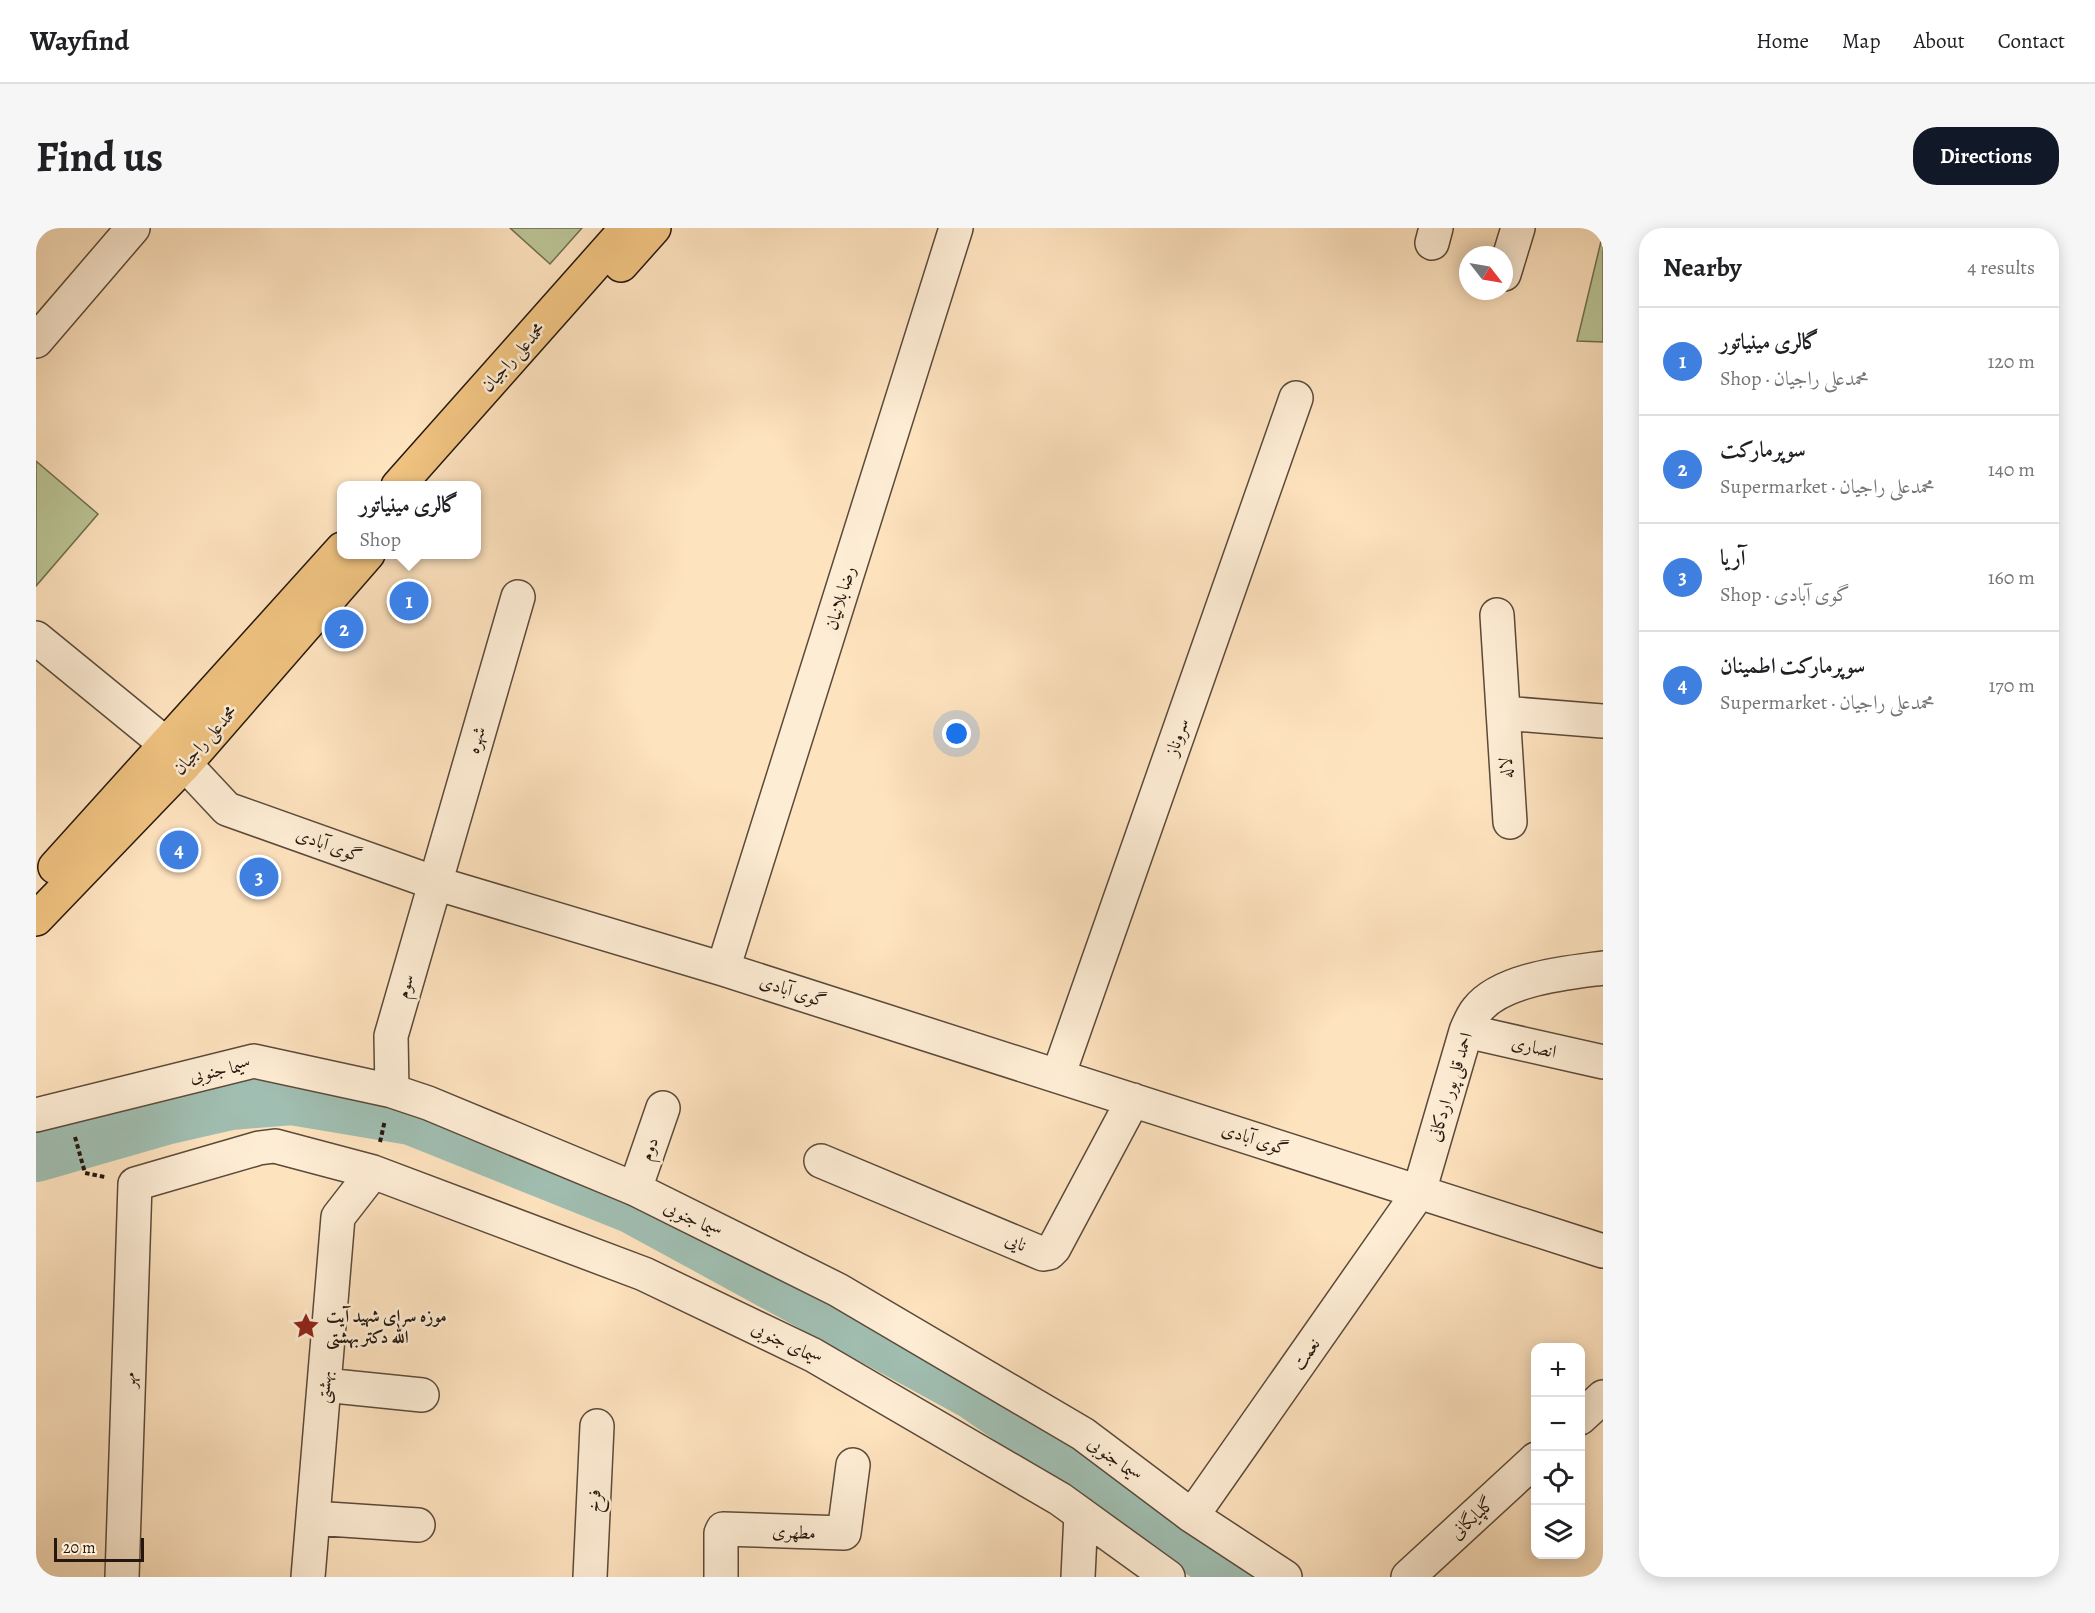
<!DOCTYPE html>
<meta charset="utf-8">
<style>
:root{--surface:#fff;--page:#f6f6f6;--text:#202124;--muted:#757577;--line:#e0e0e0;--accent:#111827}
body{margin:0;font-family:Alegreya,Amiri,serif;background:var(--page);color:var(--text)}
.controls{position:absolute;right:18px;bottom:18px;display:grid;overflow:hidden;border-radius:12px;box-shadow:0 3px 15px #0003}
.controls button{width:54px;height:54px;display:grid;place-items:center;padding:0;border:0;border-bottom:2px solid var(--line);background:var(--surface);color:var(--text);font:30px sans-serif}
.compass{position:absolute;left:1423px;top:18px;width:54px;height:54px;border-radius:50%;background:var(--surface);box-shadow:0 3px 15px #0003;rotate:121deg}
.scale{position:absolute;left:18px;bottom:15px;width:90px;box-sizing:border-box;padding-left:6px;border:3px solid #25170e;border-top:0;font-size:16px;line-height:21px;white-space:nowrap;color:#25170e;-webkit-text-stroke:4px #feedd5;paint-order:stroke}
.you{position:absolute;left:921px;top:506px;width:21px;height:21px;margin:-15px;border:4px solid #fff;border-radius:50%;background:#1a73e8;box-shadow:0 0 0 9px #1a73e833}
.badge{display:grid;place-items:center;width:39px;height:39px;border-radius:50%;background:var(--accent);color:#fff;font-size:20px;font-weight:700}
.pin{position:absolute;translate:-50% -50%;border:3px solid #fff;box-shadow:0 2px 6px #0006}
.popup{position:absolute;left:301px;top:253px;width:144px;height:78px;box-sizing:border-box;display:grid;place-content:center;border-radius:12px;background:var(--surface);filter:drop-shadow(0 2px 4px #0005);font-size:20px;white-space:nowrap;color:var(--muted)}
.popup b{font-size:22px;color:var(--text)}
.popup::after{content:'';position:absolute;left:50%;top:100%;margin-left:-12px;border:12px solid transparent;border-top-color:var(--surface)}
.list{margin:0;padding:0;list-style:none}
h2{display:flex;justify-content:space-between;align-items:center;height:78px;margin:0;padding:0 24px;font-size:26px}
h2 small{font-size:20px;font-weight:400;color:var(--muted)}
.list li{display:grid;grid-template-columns:39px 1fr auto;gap:18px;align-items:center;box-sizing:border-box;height:108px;padding:0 24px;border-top:2px solid var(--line)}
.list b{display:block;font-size:22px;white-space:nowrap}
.list p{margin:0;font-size:20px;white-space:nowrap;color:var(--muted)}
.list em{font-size:20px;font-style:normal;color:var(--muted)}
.icon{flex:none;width:33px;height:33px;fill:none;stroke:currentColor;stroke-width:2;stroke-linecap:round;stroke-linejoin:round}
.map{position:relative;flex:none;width:1567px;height:1349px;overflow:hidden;border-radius:24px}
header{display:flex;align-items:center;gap:36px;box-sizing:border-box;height:84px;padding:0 30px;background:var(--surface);border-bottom:2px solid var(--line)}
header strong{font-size:28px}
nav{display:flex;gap:33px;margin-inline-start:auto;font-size:21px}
.intro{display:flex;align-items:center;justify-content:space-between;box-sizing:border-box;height:144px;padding:0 36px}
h1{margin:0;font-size:42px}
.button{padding:15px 27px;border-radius:24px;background:var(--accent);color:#fff;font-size:21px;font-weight:700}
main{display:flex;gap:36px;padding:0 36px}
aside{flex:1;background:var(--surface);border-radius:24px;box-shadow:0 3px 15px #0003}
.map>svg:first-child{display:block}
.green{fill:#bbc596;stroke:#706e52;stroke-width:1.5}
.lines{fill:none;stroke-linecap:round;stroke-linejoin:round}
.river{stroke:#a0beb1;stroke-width:54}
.minor-casing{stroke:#5b4a3a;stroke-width:36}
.major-casing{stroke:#25170e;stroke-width:36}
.path{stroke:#25170e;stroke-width:4;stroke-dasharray:4.5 3;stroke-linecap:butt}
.minor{stroke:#feedd5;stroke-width:33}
.major{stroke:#efc280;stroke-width:33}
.labels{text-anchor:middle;stroke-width:5;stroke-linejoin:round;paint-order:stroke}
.street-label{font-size:18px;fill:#25170e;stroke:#feedd5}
.poi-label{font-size:18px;font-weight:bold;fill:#25170e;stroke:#feedd5;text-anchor:start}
</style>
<header>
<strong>Wayfind</strong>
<nav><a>Home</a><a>Map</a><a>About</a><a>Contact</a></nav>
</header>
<div class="intro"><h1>Find us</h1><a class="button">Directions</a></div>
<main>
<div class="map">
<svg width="1567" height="1349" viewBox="0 0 1567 1349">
<rect width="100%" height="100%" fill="#fee3bf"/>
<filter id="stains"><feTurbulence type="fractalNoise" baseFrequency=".00333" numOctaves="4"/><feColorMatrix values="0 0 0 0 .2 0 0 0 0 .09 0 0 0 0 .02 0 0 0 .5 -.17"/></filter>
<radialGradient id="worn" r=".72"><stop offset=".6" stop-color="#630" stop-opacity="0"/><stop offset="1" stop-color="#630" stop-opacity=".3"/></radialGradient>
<path class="green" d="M474,0H546L514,36Z
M1567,5V114L1541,113Z
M0,233L62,286L0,358Z"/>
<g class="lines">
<path class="river" d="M0,927L129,890L195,875L256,870L375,890L597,979L938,1165L1202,1349"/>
<defs>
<path id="minor" d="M1396,15L1400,0
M1468,46L1482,0
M0,113L97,0
M1461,387L1474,594
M0,410L131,517L191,581L399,655L687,741L1567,1023
M1467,485L1567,493
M687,741L920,0
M1430,803L1567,834
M1022,848L1260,170
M356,863L355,808L482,369
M0,887L218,833L356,863L392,875L599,961L802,1062L1047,1206L1156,1288L1249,1349
M785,933L1007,1026L1013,1025L1018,1020L1097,872
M599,961L627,880
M288,1157L386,1167
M1544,1190L1567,1169
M1156,1288L1383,964L1430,803C1433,796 1436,788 1441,782C1465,751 1530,745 1567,740
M277,1290L382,1297
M86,1349L99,956L223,920L239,918L337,944L608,1046L777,1127L1024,1271L1132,1349
M272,1349L302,989L337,944
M554,1349L561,1198
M685,1349V1305L687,1301L808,1305L817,1237
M1042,1349L1045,1286
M1372,1349L1500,1231"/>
<path id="major" d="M585,37L618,0
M362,258L591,0
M19,639L306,321
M0,691L150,535L332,326"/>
</defs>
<use href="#minor" class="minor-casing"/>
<use href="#major" class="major-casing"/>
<path class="path" d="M39,909L49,945L69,949
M344,914L349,892"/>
<use href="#minor" class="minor"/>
<use href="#major" class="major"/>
</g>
<defs>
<symbol id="sight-bare" viewBox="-9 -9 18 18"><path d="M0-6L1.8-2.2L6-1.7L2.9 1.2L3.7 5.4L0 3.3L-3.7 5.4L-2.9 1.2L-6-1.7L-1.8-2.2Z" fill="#8f2418" stroke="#feedd5" stroke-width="2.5" paint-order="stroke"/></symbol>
</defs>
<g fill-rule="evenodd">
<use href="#sight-bare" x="251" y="1079" width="38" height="38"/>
</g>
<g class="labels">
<g class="street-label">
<text transform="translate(477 129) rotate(-48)" y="6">محمدعلی راجیان</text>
<text transform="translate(804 370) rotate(-73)" y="6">رضا بلانیان</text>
<text transform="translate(1141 509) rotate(-71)" y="6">سروناز</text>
<text transform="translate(169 512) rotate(-48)" y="6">محمدعلی راجیان</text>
<text transform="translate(440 512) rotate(-74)" y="6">شهره</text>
<text transform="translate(1470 540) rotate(-94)" y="6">لاله</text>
<text transform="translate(293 617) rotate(20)" y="6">گوی آبادی</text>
<text transform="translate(369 758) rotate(-74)" y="6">سوم</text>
<text transform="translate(757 763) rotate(18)" y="6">گوی آبادی</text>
<text transform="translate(1498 819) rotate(13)" y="6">انصاری</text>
<text transform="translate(184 842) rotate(-12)" y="6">سیما جنوبی</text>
<text transform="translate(1414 859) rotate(-73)" y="6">احمد قلی پور اردکانی</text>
<text transform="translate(1219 911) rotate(18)" y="6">گوی آبادی</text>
<text transform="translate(613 921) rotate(-71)" y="6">دوم</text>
<text transform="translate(657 991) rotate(26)" y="6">سیما جنوبی</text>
<text transform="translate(980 1014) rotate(23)" y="6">نایی</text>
<text transform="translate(751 1115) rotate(26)" y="6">سیمای جنوبی</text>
<text transform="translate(1270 1126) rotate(-55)" y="6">نعمت</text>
<text transform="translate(93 1152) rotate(-88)" y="6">مهر</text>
<text transform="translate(288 1159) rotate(-85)" y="6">بهشتی</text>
<text transform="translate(1079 1231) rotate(37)" y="6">سیما جنوبی</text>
<text transform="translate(558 1273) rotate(-87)" y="6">فرخ</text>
<text transform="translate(1436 1290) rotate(-43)" y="6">گلپایگانی</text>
<text transform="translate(758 1304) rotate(3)" y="6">مطهری</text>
</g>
<g class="poi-label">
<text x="290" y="1094">موزه سرای شهید آیت<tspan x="290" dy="21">الله دکتر بهشتی</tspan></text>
</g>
</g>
<rect width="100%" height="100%" filter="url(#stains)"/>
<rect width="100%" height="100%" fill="url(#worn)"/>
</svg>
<div class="controls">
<button>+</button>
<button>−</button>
<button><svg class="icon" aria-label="locate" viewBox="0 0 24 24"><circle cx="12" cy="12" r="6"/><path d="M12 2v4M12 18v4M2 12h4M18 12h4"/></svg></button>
<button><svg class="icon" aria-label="layers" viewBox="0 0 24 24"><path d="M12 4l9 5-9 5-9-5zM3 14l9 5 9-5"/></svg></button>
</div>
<svg class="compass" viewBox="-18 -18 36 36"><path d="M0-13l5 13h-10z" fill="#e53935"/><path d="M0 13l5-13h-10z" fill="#757577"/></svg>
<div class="scale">20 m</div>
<div class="you"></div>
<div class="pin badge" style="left:373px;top:373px;background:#3f7fe0">1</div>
<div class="popup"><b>گالری مینیاتور</b>Shop</div>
<div class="pin badge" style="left:308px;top:401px;background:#3f7fe0">2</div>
<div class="pin badge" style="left:223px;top:649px;background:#3f7fe0">3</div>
<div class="pin badge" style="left:143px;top:622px;background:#3f7fe0">4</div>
</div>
<aside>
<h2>Nearby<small>4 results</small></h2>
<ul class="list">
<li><span class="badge" style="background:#3f7fe0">1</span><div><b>گالری مینیاتور</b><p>Shop · محمدعلی راجیان</p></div><em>120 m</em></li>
<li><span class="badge" style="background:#3f7fe0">2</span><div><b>سوپرمارکت</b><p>Supermarket · محمدعلی راجیان</p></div><em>140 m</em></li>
<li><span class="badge" style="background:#3f7fe0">3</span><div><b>آریا</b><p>Shop · گوی آبادی</p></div><em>160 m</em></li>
<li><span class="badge" style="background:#3f7fe0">4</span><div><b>سوپرمارکت اطمینان</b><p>Supermarket · محمدعلی راجیان</p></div><em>170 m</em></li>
</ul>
</aside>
</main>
